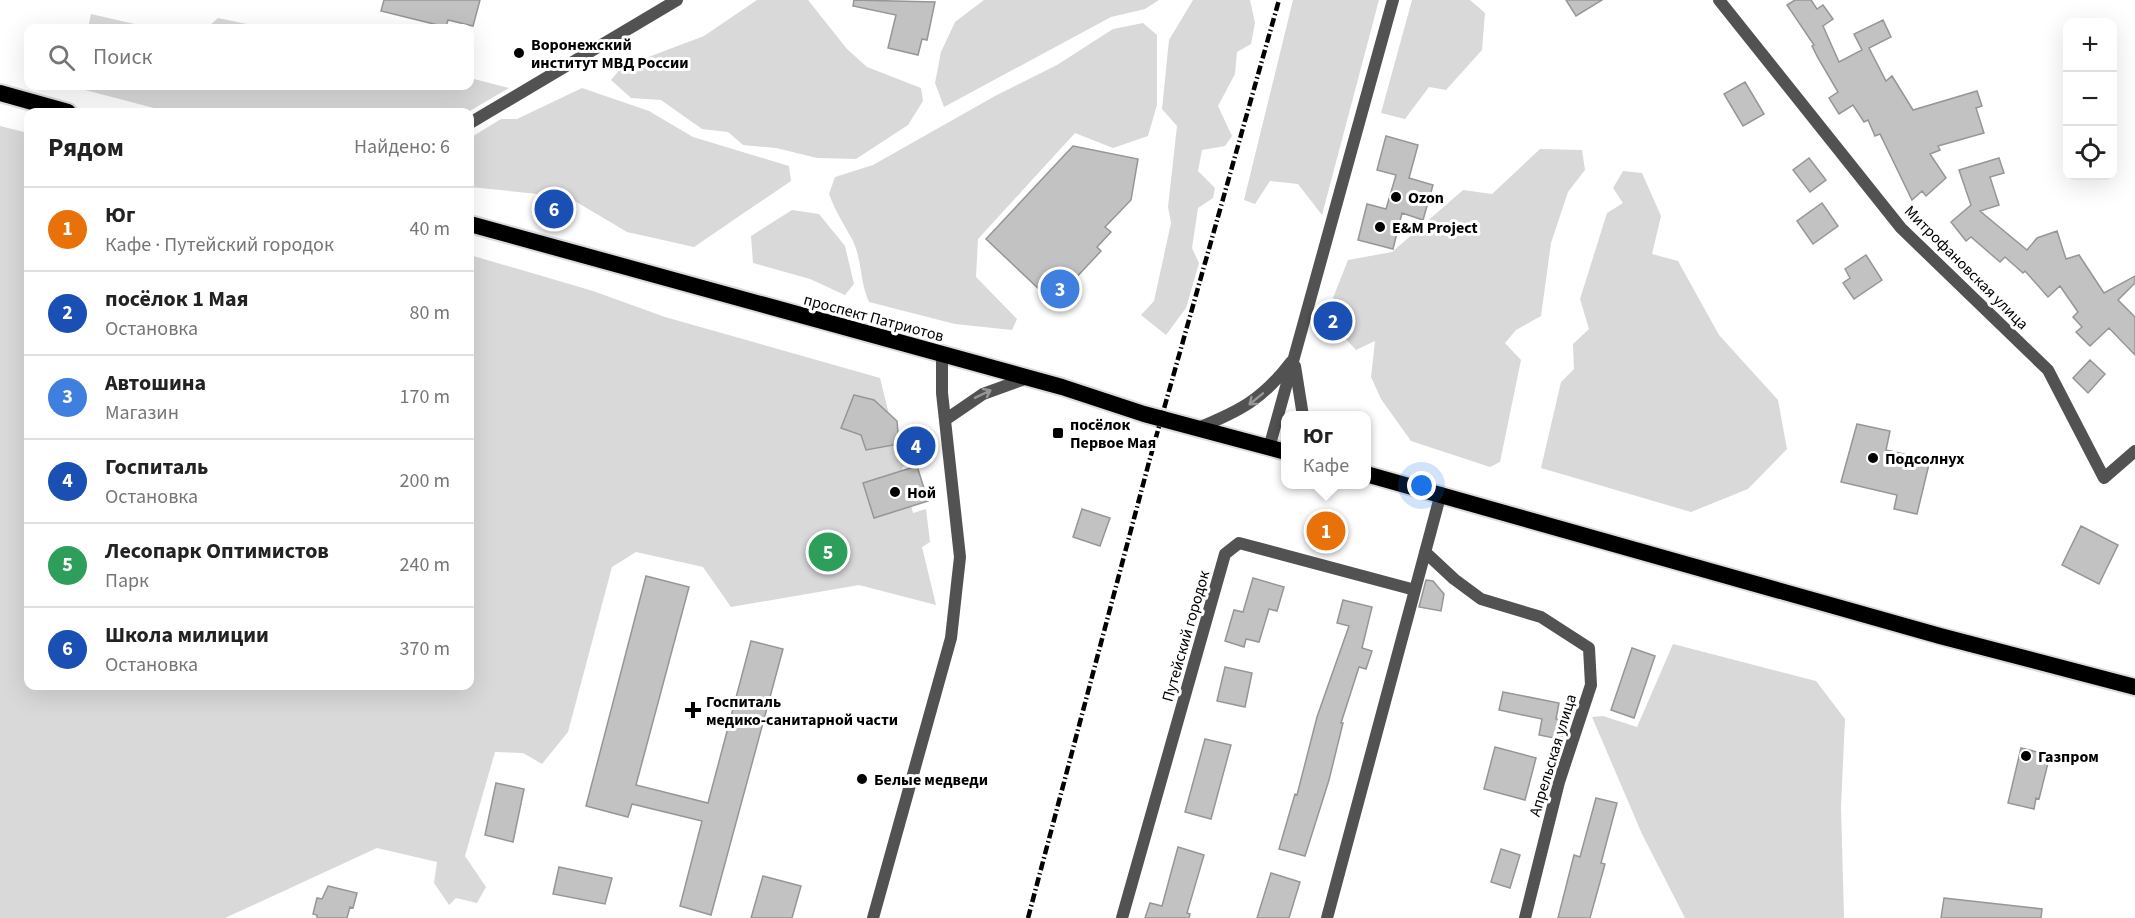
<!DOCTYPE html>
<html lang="ru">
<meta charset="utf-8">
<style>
:root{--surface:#fff;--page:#f2f2f2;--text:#222;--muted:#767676;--line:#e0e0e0;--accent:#000}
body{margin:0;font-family:"Source Sans 3",sans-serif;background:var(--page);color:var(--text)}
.controls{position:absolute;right:18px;top:18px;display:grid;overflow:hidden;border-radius:12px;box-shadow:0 6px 24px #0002}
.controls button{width:54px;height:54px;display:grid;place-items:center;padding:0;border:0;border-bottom:2px solid var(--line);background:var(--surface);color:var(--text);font:30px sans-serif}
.you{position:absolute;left:1422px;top:486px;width:21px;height:21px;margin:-15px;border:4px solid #fff;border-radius:50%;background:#1a73e8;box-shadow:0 0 0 9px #1a73e833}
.badge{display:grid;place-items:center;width:39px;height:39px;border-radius:50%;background:var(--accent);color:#fff;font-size:20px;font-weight:700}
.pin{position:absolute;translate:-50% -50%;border:3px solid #fff;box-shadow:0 2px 6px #0006}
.popup{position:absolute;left:1281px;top:411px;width:90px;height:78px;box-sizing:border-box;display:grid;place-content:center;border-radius:12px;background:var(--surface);filter:drop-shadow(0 2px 4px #0005);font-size:20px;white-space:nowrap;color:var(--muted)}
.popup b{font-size:22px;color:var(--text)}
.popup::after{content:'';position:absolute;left:50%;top:100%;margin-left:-12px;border:12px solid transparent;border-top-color:var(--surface)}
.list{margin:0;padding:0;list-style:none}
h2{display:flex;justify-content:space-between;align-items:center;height:78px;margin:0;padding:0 24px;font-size:26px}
h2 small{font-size:20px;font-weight:400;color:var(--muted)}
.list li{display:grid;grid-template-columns:39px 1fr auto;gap:18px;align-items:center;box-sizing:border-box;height:84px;padding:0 24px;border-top:2px solid var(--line)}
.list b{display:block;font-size:22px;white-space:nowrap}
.list p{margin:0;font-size:20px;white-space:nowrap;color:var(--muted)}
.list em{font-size:20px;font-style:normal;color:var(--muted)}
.icon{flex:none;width:33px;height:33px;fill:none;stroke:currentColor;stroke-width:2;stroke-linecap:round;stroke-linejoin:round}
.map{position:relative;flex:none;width:2135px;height:918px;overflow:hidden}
.search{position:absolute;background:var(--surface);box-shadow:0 6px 24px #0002;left:24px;top:24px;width:450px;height:66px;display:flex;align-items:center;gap:15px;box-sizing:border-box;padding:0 21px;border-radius:12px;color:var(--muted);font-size:22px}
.panel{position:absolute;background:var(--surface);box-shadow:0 6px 24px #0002;left:24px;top:108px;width:450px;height:582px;border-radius:12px}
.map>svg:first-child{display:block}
.green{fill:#d9d9d9}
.building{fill:#c2c2c2;stroke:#969696;stroke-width:1.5}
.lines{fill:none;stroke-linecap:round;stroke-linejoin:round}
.trunk-casing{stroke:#dbdbdb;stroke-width:20}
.minor{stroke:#525252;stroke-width:12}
.tertiary{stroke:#525252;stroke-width:12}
.trunk{stroke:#000;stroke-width:16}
.rail{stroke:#000;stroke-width:4.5;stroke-dasharray:9 3 1.5 3;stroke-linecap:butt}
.oneway{stroke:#979797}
.poi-dot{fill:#000;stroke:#fff;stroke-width:2}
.labels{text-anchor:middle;stroke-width:6;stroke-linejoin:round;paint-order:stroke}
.poi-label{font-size:16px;font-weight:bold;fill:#000;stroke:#fff;text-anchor:start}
.street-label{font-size:16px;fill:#000;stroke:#fff}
</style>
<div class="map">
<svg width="2135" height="918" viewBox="0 0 2135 918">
<rect width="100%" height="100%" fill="#fff"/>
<path class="green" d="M757,0H808L847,49L867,67L921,88L923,101L908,125L856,159L817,158L776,148L743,145L728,132L702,129L661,100L631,98L611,80L622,67L704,36Z
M984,0H1159L1145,9L1111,17L944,107L935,83L941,52L955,22Z
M1193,0H1250L1255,23L1251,44L1237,52L1235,74L1218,106L1232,136L1225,146L1202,150L1198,171L1215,188L1213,198L1198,208L1192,248L1199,263L1186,308L1166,335L1141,315L1154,301L1171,223L1168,207L1177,126L1162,109L1169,40Z
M1293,0H1379L1322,215L1298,184L1270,181L1255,204L1244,200Z
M1412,0H1470L1485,13L1482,50L1446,90L1429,87L1405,119L1381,113Z
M91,14L152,28H88Z
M218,18L265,28H207Z
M1143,23L1157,35V105L1148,136L1113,148L1075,133L978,239L976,277L1017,319L1012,330L955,324L869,302C860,283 862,260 853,241C844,224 836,213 829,194L835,177L873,165L995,96L1057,65L1113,29Z
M470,78L509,88L468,112H169L70,86H470Z
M582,88L649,111L693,137L789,166L791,181L694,247L627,232L568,197L470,187V138L501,119H517Z
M0,126L28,133V686H470V255L593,291L665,317L880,378L897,447L910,455L911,464L902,467L913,513L926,509L930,542L922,547L936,605L859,585L731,607L703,567L636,552L612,567L568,732L542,764L523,753L495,752L465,856L486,887L477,903L456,898L449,905L434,883L437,862L377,848L225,918H0Z
M1540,149L1582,150L1585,170L1568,192L1551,243L1541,316L1516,330L1505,343L1521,360L1500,462L1490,467L1411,441L1381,399L1371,377L1375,341L1356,350L1330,322L1331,303L1348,260L1392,252L1463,190L1492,194Z
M1623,171L1642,173L1661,216L1652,254L1678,261L1719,335L1778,400L1787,449L1748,489L1691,512L1541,468L1561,382L1574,369L1573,344L1589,329L1580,299L1607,213L1623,203L1613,188Z
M792,210L819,214L845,246L854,284L845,295L810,279L753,263L751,236Z
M1673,644L1816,681L1845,719L1841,806L1844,918H1685L1642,834L1592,717L1603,716L1637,727Z"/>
<path class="building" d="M384,0H480L473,26L448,20L446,27L381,11Z
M854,0L935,2L927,40L922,39L918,55L888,48L896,15L853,6Z
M1566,0H1602L1576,16Z
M1795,0H1811L1817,9L1823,5L1833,19L1823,26L1839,62L1862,50L1854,34L1883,20L1891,37L1869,48L1886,81L1892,76L1913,110L1977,91L1982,106L1976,108L1984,133L1938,146L1940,150L1930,154L1946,178L1926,196L1922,191L1912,200L1880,134L1875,136L1868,120L1864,122L1853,105L1839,114L1829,98L1838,92L1818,58L1812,46L1814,45L1787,5Z
M1745,82L1764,114L1743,126L1724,94Z
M1386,136L1418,145L1409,178L1433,185L1423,220L1402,213L1393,249L1358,240L1367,204L1386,209L1396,175L1377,170Z
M1073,146L1138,159L1131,200L1105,227L1111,232L1097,247L1101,251L1072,282L1080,290L1061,310L986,239Z
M1809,158L1826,180L1810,192L1793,170Z
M1999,158L2004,173L1990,177L1999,205L1980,211L2027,250L2037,238L2057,231L2066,259L2079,255L2104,293L2135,276V283L2118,300L2135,317V355L2109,328L2090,346L2076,332L2082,327L2073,317L2078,312L2060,286L2048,297L2025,271L2023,273L2005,257L2000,262L1971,237L1966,241L1951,222L1971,205L1959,170Z
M1822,203L1838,226L1813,244L1797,221Z
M1866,255L1882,280L1854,299L1843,283L1850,278L1845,269Z
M2090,360L2105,374L2088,393L2073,378Z
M854,395L874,400L897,421L899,444L866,450L861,435L841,428Z
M1857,424L1890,431L1886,450L1930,460L1917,514L1894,509L1897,495L1841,482Z
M917,466L928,501L874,518L863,483Z
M1082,509L1110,518L1100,546L1073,537Z
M1311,519L1346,527L1342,543L1307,534Z
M2081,526L2118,545L2099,584L2062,565Z
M646,576L689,587L636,785L708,803L751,641L783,649L711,915L680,906L702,821L632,804L628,817L586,806Z
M1253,578L1284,587L1277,611L1269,609L1259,642L1246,639L1244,647L1225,641L1234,610L1243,612Z
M1426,580L1433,581L1444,594L1441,611L1419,607Z
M1343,600L1372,607L1362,648L1372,651L1366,669L1359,667L1341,723H1343L1329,780L1305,856L1279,849L1295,794L1297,795L1317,717L1349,626L1337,623Z
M1632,648L1655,656L1634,718L1611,710Z
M1225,667L1252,673L1245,707L1217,701Z
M1503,692L1559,703L1556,719L1570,722L1564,740L1539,735L1542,719L1499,710Z
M1205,739L1231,745L1211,819L1185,812Z
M1495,747L1536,758L1525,800L1484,789Z
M2021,748L2050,755L2039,799L2036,798L2034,809L2008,803Z
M496,783L524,789L513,842L485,835Z
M1596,798L1617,803L1601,863L1605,864L1590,918H1558L1574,855L1580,857Z
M1178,847L1204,855L1187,913L1190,914L1189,918H1145L1150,903L1162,906Z
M1501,849L1520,855L1510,888L1491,882Z
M559,867L612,878L605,904L553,894Z
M1271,873L1300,882L1289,918H1257Z
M763,876L801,886L792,918H751Z
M328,886L357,893L353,908L350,907L347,918H317V915L313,914L317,898L322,899Z
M1944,898L2042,909L2041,918H1941Z"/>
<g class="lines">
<defs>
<path id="trunk" d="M0,93L68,112
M470,224L1062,387L1144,414L1286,452
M1366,474L1940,636L2135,687"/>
</defs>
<use href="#trunk" class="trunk-casing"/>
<path class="minor" d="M1719,0L1901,228L2048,370L2104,478L2135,451
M470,123L677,0
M1425,552L1454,579L1481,599L1541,617L1589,648L1591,685L1559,782L1525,918
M1122,918L1225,554L1239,543L1415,590L1441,493
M1327,918L1415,590"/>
<path class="tertiary" d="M1295,366L1303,416
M945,420L983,394L1027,378
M1198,428C1240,411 1263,399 1291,362
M1269,448L1393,0
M873,918L951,638L960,557L942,393V354"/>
<use href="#trunk" class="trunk"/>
<path class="rail" d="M1028,918L1149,462L1279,0"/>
</g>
<defs><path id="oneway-shaft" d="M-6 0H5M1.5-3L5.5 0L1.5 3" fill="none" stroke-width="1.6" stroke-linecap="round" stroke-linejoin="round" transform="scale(1.5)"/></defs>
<g class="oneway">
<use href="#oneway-shaft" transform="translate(983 394) rotate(-26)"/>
<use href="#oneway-shaft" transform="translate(1256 399) rotate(141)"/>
</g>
<g class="poi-dot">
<circle cx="519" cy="53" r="6"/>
<circle cx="1396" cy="197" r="6"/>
<circle cx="1380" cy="227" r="6"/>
<rect x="1052" y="427" width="12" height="12" rx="3"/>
<circle cx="1873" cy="458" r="6"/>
<circle cx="895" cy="492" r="6"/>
<path d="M690 701h6v6h6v6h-6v6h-6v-6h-6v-6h6z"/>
<circle cx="2026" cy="756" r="6"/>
<circle cx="862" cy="779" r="6"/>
</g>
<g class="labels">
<g class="poi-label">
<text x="531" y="50">Воронежский<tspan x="531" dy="18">институт МВД России</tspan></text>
<text x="1408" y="203">Ozon</text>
<text x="1392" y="233">E&amp;M Project</text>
<text x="1070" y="430">посёлок<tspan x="1070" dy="18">Первое Мая</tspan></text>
<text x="1885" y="464">Подсолнух</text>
<text x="907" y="498">Ной</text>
<text x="706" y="707">Госпиталь<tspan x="706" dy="18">медико-санитарной части</tspan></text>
<text x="2038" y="762">Газпром</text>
<text x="874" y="785">Белые медведи</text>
</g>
<g class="street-label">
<text transform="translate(1967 267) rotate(45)" y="6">Митрофановская улица</text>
<text transform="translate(874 317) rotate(15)" y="6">проспект Патриотов</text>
<text transform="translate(1185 636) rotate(-74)" y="6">Путейский городок</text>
<text transform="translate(1552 755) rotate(-73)" y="6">Апрельская улица</text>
</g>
</g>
</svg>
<div class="controls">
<button>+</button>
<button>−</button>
<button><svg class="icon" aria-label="locate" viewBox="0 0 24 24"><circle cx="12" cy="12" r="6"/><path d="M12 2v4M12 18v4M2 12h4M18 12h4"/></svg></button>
</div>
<div class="you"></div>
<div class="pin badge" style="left:1326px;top:531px;background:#e8710a">1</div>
<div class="popup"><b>Юг</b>Кафе</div>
<div class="pin badge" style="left:1333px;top:321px;background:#1a4fb4">2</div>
<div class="pin badge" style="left:1060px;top:289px;background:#3f7fe0">3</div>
<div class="pin badge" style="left:916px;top:446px;background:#1a4fb4">4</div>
<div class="pin badge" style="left:828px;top:552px;background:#2e9e5b">5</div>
<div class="pin badge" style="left:554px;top:209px;background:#1a4fb4">6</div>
<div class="search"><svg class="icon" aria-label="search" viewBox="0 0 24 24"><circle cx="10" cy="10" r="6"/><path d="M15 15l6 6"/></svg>Поиск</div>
<section class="panel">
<h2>Рядом<small>Найдено: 6</small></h2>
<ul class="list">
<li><span class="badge" style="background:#e8710a">1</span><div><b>Юг</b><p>Кафе · Путейский городок</p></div><em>40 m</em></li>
<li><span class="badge" style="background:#1a4fb4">2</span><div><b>посёлок 1 Мая</b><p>Остановка</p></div><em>80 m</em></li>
<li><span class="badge" style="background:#3f7fe0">3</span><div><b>Автошина</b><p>Магазин</p></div><em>170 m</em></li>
<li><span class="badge" style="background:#1a4fb4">4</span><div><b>Госпиталь</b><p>Остановка</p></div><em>200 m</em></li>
<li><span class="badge" style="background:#2e9e5b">5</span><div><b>Лесопарк Оптимистов</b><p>Парк</p></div><em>240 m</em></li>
<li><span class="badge" style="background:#1a4fb4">6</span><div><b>Школа милиции</b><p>Остановка</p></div><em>370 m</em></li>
</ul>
</section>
</div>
